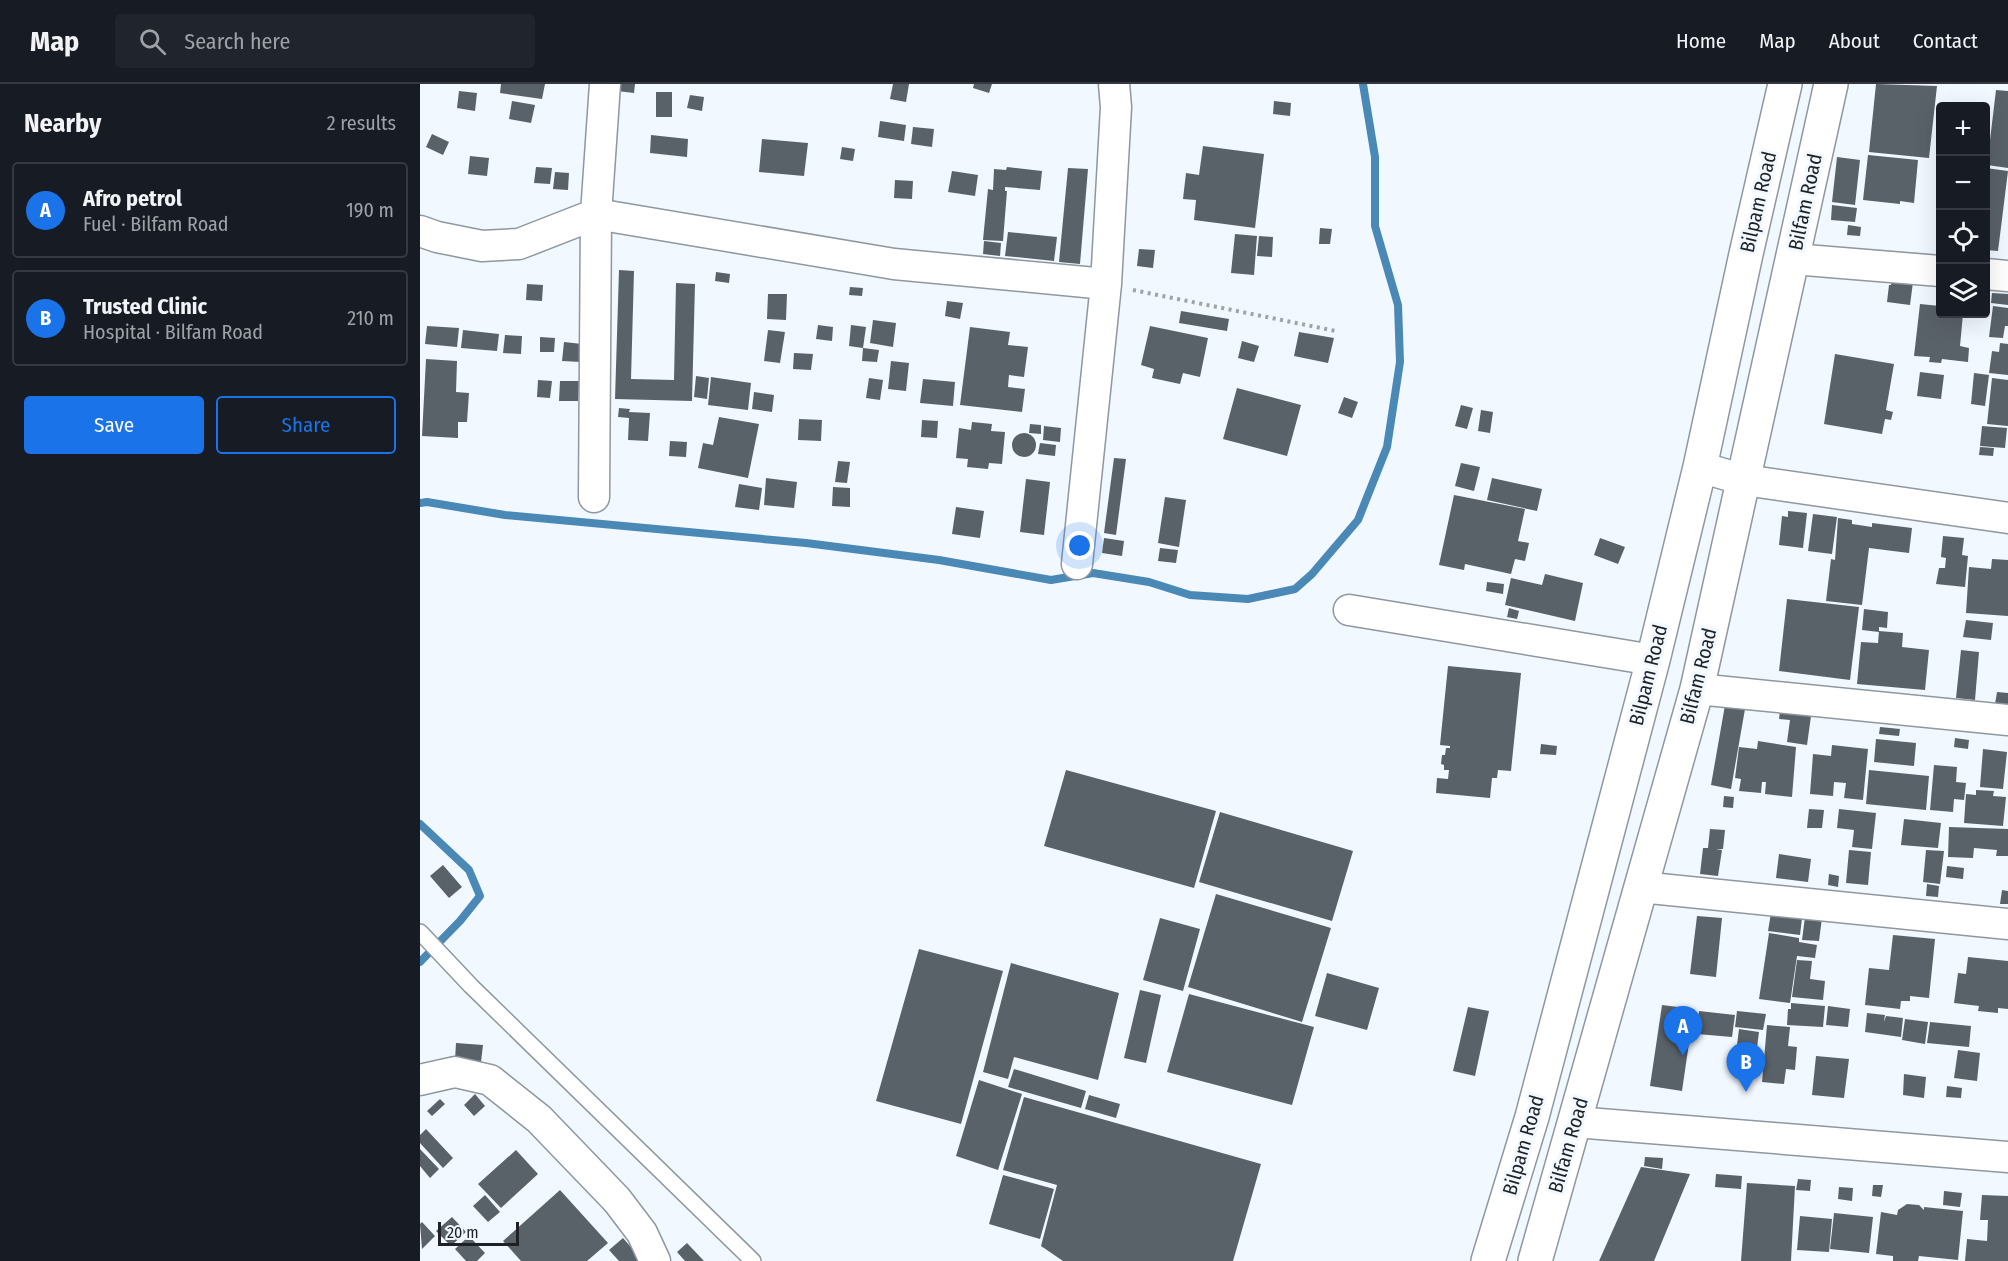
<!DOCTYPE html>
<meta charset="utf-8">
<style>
:root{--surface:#171b24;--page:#20242c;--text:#f1f3f6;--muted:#9ea1a6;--line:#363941;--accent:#1a73e8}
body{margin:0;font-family:"Fira Sans Condensed",sans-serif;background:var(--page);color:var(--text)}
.controls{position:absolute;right:18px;top:18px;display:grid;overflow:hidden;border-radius:6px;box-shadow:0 6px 24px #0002}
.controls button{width:54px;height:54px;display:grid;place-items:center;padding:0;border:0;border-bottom:2px solid var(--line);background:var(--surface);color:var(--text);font:30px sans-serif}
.scale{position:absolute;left:18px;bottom:15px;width:81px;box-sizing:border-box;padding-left:6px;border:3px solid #1f2225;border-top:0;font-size:16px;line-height:21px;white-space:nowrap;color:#1f2225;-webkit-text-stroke:4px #f1f8ff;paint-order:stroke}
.you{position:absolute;left:660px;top:462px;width:21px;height:21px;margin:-15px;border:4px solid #fff;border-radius:50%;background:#1a73e8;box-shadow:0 0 0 9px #1a73e833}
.badge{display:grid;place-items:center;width:39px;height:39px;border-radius:50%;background:var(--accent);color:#fff;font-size:20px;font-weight:700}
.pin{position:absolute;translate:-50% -50px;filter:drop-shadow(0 2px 3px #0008)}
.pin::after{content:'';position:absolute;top:32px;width:21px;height:18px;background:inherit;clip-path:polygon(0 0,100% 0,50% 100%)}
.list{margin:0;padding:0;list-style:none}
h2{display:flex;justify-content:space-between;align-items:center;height:78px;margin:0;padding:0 24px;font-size:26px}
h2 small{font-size:20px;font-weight:400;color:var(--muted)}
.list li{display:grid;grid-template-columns:39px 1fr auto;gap:18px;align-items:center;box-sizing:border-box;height:96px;margin:0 12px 12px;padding:0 12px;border:2px solid var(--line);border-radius:6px}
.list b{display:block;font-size:22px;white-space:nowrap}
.list p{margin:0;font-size:20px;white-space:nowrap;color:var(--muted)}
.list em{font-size:20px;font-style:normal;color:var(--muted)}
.actions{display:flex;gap:12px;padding:18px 24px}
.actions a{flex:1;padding:14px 0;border:2px solid var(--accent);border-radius:6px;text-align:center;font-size:21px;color:var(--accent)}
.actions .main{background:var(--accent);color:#fff}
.icon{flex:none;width:33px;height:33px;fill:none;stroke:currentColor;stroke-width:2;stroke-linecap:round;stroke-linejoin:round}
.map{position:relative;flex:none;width:1588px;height:1177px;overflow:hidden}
header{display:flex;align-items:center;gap:36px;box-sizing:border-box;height:84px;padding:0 30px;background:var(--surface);border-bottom:2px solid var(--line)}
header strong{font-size:28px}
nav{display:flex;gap:33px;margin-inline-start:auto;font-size:21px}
.search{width:420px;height:54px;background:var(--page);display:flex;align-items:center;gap:15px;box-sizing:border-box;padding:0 21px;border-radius:6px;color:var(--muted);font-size:22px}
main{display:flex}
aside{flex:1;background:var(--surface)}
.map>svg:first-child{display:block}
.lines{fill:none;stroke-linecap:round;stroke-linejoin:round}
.stream{stroke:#4a88b6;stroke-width:8}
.building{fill:#5a6269}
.lane-casing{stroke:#8f979f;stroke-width:18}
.street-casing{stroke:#8f979f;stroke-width:33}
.primary-casing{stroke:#8f979f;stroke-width:36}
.path{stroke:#9da3a8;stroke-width:4;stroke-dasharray:3 4.5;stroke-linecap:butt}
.lane{stroke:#fff;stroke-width:15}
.street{stroke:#fff;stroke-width:30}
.primary{stroke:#fff;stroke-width:33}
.labels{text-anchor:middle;stroke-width:6;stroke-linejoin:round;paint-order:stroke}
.street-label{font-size:20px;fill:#1f2225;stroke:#f1f8ff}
</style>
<header>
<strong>Map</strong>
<div class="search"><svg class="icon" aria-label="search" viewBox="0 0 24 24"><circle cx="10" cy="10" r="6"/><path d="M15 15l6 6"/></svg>Search here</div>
<nav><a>Home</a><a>Map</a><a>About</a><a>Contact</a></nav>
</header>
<main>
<aside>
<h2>Nearby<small>2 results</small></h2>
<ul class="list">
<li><span class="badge">A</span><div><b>Afro petrol</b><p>Fuel · Bilfam Road</p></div><em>190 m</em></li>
<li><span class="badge">B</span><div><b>Trusted Clinic</b><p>Hospital · Bilfam Road</p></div><em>210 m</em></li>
</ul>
<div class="actions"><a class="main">Save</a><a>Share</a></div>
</aside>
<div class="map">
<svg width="1588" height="1177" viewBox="0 0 1588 1177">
<rect width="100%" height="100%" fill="#f1f8ff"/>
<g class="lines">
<path class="stream" d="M0,419L7,418L85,431L386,459L519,476L631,496L673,489L729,498L770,511L828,515L875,505L892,490L938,436L967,363L980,278L978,221L955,142V73L943,0
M0,740L49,786L60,812L40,837L0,878"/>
</g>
<path class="building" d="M81,0H125L122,15L80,9Z
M198,0H215L214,9L197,7Z
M473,0H489L486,18L470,15Z
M554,0H572L569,9L553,4Z
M1456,0L1517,2L1509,74L1449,68Z
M1576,6L1588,7V84L1567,81Z
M39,7L57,9L55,27L37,24Z
M236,8H252V33H236Z
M270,11L284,13L282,27L267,24Z
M92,17L115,21L111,39L89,35Z
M854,17L871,19L870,32L853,30Z
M460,37L486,41L484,57L458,53Z
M493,43L514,45L512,63L491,60Z
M12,50L29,58L23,71L6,63Z
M231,51L268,55L267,73L230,69Z
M342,55L388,59L384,92L339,88Z
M783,62L844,70L835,144L774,136L776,116L763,115L766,89L779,91Z
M422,63L435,65L433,77L420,75Z
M1448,71L1498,76L1494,119L1480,117V120L1443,116Z
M50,72L69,74L67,92L48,90Z
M1417,73L1440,76L1435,121L1412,118Z
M116,83L132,84L130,100L114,99Z
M587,83L622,87L620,106L585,103V107H587L583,157L563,156L568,105L573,106L574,85L586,86Z
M648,84L668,85L660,180L639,178Z
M1566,84L1588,87L1578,167L1566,166Z
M532,87L558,91L555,112L528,108Z
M135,88L149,89L148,106L133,105Z
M475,96L493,97L492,115L474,114Z
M1412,121L1437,124L1435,138L1411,136Z
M1428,141L1441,143L1440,152L1427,151Z
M900,144L912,145L910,160H899Z
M588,148L637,153L634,177L585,172Z
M815,150L837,152L834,191L811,189Z
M839,152L853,153L852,173L837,172Z
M564,157L581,159L580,172L563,170Z
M719,165L735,166L733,184L717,182Z
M199,186L214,187L211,295L254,296L256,199L275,200L272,317L195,315Z
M296,188L310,190L309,199L295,197Z
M1472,195L1493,198L1490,221L1467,218L1469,201H1471Z
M107,200L123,201L122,217L106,216Z
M430,203L443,204L442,212L429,211Z
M1572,209L1588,210V221L1571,219Z
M348,210H367L366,236L347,235Z
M527,217L543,219L540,235L525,232Z
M1500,220L1520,222V230H1543L1540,262L1549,264L1548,278L1522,275L1521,279L1509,278L1510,273L1494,272Z
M1573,222L1588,224V242H1585L1583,254L1569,253Z
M761,227L809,235L807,247L759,239Z
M453,236L476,239L473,263L450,259Z
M398,241L413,243L412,257L396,255Z
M431,241L446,243L443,264L429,262Z
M7,242L39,244L37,263L5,260Z
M730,242L788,254L780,293L763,289L760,300L732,294L734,285L721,281Z
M550,243L590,248L588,261L608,263L604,293L589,291L588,303L605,305L602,328L540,321Z
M43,246L79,250L77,267L41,264Z
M348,246L365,248L360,279L344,277Z
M879,248L914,254L908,279L874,272Z
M85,251L102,252L101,270L83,269Z
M120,253L135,254L134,268H120Z
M822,257L839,262L834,278L818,274Z
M144,258L162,260L161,278L142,277Z
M1580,259L1588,260V291L1569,289L1572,267L1579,268Z
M443,264L459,266L457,278L442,277Z
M374,269L393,270L391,286L373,285Z
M1415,270L1474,280L1466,326L1473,328L1471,336L1465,335L1462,350L1404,340Z
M6,275L37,277L36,308L49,309L47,338H38V354L2,352Z
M471,277L489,279L486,307L468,305Z
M1500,288L1524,291L1521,315L1497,312Z
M1554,289L1569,291L1565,322L1551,320Z
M276,292L289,294L287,315L274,313Z
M291,293L331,299L328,326L288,321Z
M449,294L463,296L460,316L446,314Z
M1572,294L1588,296V342L1567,340Z
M503,295L535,298L533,322L500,319Z
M118,296L132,297L130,314L117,313Z
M140,297H159L158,317H139Z
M817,304L881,321L867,372L803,355Z
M334,308L354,311L352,328L332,325Z
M924,313L938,318L932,334L918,329Z
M1041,321L1053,324L1047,345L1035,342Z
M199,324L210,325L209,328L230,329L228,357L208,356L209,334L198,333Z
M1061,326L1073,328L1070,349L1058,347Z
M299,333L339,340L328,394L278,384L283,359L293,361Z
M379,335L402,336L401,357L378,356Z
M502,336L518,337L517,354L501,353Z
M552,338L572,340L571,347L585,348L582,380L569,379L568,385L547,383L548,375L536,374L539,344L551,346Z
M610,340L621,341V350L609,349Z
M624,342L641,344L640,358L623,356Z
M1562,342L1587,344L1585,364L1560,362Z
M592 361a12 12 0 1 1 24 0a12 12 0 1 1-24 0Z
M250,357L267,358L266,373L249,372Z
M620,359L636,361L635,372L618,370Z
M1560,363L1574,364L1573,372L1559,371Z
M694,374L706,375L696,451L684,449Z
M418,377L430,378L427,399L415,398Z
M1041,379L1060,383L1054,407L1035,402Z
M346,394L377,398L374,424L344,421Z
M1072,394L1122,405L1117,427L1067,416Z
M606,395L630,398L624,451L600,448Z
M319,400L342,404L339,426L315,423Z
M413,403L430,404V423L412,422Z
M1034,411L1105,425L1098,457L1109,459L1105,477L1095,475L1091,490L1045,480L1044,486L1019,481Z
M745,413L766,416L759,463L738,459Z
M536,423L564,427L560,454L532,450Z
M1368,427L1387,429L1383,464L1359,461L1362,432L1368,433Z
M1393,430L1417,433L1412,470L1388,467Z
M1418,434L1432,436V440L1452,443V439L1492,444L1489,469L1449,464L1442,521L1406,517L1411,475L1415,476Z
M1523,452L1544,454L1542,471L1548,472L1545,503L1516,500L1519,484H1525L1526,474L1521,473Z
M684,454L704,457L702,472L682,469Z
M1180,454L1205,463L1198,480L1174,471Z
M740,464L758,466L756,479L738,477Z
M1572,475L1588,476V532L1546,529L1549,483L1571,485Z
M1125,490L1163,499L1155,537L1085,521L1091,494L1122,501Z
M1067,498L1084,500L1083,510L1066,507Z
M1367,515L1439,523L1430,596L1359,587Z
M1089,524L1099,527L1097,535L1087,533Z
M1444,525L1468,528L1467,544L1459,543V548L1442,546Z
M1546,536L1573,539L1571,556L1543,553Z
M1459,547L1483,549L1482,563L1509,566L1505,606L1437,600L1441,558L1458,559Z
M1541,566L1559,568L1555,616L1536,614Z
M1028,582L1101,589L1091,687L1078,686L1077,694H1072L1070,714L1016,709L1017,694L1028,695L1029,686H1024V681L1021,680L1022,671H1025L1026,664H1030V662L1020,661Z
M1577,608L1588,609V622L1575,620Z
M1305,621L1325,625L1311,705L1291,701Z
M1360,627L1391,632L1387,661L1367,658L1370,636L1359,635Z
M1460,643L1480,645L1479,652L1459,650Z
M1535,654L1549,656L1548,665L1534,663Z
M1456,655L1496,659L1494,682L1454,678Z
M1338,657L1376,663L1372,713L1345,710L1346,698H1342L1341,709L1319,707L1321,695L1315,694L1319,663L1337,665Z
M1121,660L1137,662L1136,671L1120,670Z
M1412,661L1448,665L1443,716L1424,714L1426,699L1414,698L1413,712L1390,710L1393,670L1411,672Z
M1563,665L1587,668L1583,705L1560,703Z
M1514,681L1537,683L1536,698L1546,699L1544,716L1534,715L1533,728L1510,726Z
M646,686L796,727L774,804L624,762Z
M1449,686L1509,692L1506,726L1446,720Z
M1556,706L1574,707L1573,712L1586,713L1583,742L1544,739L1546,710L1556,711Z
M1304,712L1314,713L1313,724L1303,723Z
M1389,725L1404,726L1402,744H1387Z
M1419,725L1456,729L1452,765L1432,763L1434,746L1417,744Z
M800,728L933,767L912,837L779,798Z
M1484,735L1521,739L1518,764L1481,761Z
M1529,743L1588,745V772H1576L1577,766L1554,764L1553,774L1528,773Z
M1290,745L1305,746L1303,765H1296L1302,766L1298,792L1280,790L1283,764H1288Z
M1429,766L1451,768L1448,801L1426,799Z
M1506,766L1524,767L1520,800L1503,798Z
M1359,770L1391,775L1388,798L1356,794Z
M23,781L42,803L29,814L10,792Z
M1527,782L1544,784L1543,795L1526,793Z
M1409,790L1419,792L1418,803L1408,801Z
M1507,800L1519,802L1518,813L1506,812Z
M1582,806L1588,807V820H1580Z
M796,810L911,844L882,938L768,903Z
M1351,829L1382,834L1380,851L1348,847Z
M1277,832L1302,834L1296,893L1270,890Z
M1385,833L1402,834L1399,857L1382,856Z
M740,834L780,845L763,907L723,896Z
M1349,849L1379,854V858L1397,861L1395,874L1377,872L1370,919L1339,915Z
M1473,851L1515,855L1509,914L1490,912V917H1481L1480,925L1445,921L1449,884L1469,886Z
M499,865L583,887L541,1040L456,1017Z
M1548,873L1588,877V925L1578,924V929L1558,927L1559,922L1534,919L1538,889L1546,890Z
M1377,876L1392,877L1390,895L1405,897L1403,916L1372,913Z
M591,879L699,909L678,996L594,973L588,995L563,988Z
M907,889L959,904L947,946L895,932Z
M720,906L741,911L726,979L704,974Z
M769,910L894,943L872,1021L747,988Z
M1371,919L1405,922L1403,943L1367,941L1368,925H1371Z
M1242,921L1274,925L1262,1007L1230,1002Z
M1408,922L1430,925L1428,943L1406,941Z
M1048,923L1069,927L1055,992L1033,987Z
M1279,927L1315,931L1312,953L1277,950Z
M1317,927L1346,930L1343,946L1315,943Z
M1447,929L1465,931L1464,938L1466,932L1483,934L1481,953L1445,948Z
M1485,935L1508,938L1505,960L1482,956Z
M1510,938L1551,942L1549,963L1507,959Z
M1347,941L1370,943L1368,962L1377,963L1375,986L1366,985L1364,1000L1342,998Z
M1319,945L1339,948L1335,979L1315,977Z
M36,959L63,961L61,978L35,976Z
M1538,966L1560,969L1557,997L1534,994Z
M1396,972L1429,975L1424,1014L1392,1011Z
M594,985L666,1007L661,1024L588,1003Z
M1484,990L1506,993L1504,1014L1483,1011Z
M559,996L602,1010L578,1086L536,1072Z
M1527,1002L1542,1004L1541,1014L1526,1013Z
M55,1010L65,1022L54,1032L44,1021Z
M669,1011L700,1020L696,1034L665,1025Z
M604,1013L841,1080L813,1177H643L621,1162L637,1101L583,1086Z
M20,1015L25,1020L12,1032L7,1027Z
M6,1045L33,1074L23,1084L0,1059V1051Z
M0,1065L19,1085L10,1094L0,1082Z
M96,1066L118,1090L81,1124L58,1100Z
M1225,1073L1243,1074L1242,1085L1224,1082Z
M1221,1083L1270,1090L1234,1177H1179Z
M1296,1090L1322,1092L1321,1105L1295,1103Z
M583,1091L634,1105L620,1155L569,1140Z
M1378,1095L1391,1096L1390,1107L1376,1106Z
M1327,1099L1375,1102L1371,1177H1321Z
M1453,1101H1463L1461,1113L1452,1112Z
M1419,1103L1433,1104L1432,1117L1418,1115Z
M140,1106L188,1159L167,1177H101L83,1157Z
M1524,1107L1542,1109L1540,1123L1523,1121Z
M65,1111L80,1128L68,1138L53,1122Z
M1562,1111L1588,1112V1177H1545L1547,1155L1567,1157L1568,1136H1560Z
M1487,1120L1499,1121L1504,1126V1123L1543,1127L1538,1176L1499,1172L1498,1177H1473V1172L1456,1170L1461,1128L1477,1131L1478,1126Z
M1414,1129L1453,1133L1449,1169L1410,1165Z
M1380,1132L1412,1135L1409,1168L1377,1166Z
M32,1133L46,1148L31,1162L16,1147Z
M2,1138L15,1152L2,1165L0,1140Z
M49,1152L65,1169L57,1177H46L35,1165Z
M203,1154L223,1177H199L189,1166Z
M267,1159L284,1177H265L257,1168Z"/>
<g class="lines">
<defs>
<path id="lane" d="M0,848L51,902L333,1177"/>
<path id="street" d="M0,147L17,153L62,162L99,160L176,130L474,180L686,200
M1373,175L1520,187
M1566,190L1588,192
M1280,383L1324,396L1588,434
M174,413L176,130L185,0
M657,480L686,200L696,23L694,0
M929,526L1233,576
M1277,605L1588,636
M1220,803L1588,840
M0,996L35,988L70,996L119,1035L197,1116L222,1149L235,1177
M1155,1038L1588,1073"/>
<path id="primary" d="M1068,1177L1112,1033L1233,576L1280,383L1326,170L1365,0
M1115,1177L1277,605L1411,0"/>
</defs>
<use href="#lane" class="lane-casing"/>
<use href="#street" class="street-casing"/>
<use href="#primary" class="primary-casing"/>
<path class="path" d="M713,206L916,247"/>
<use href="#lane" class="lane"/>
<use href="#street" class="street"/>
<use href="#primary" class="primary"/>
</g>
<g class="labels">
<g class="street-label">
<text transform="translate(1338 118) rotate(-77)" y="7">Bilpam Road</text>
<text transform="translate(1385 118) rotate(-78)" y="7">Bilfam Road</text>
<text transform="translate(1228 591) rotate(-76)" y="7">Bilpam Road</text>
<text transform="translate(1278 592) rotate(-76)" y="7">Bilfam Road</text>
<text transform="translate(1103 1061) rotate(-74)" y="7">Bilpam Road</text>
<text transform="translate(1148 1061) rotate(-74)" y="7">Bilfam Road</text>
</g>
</g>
</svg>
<div class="controls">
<button>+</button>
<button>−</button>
<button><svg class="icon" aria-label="locate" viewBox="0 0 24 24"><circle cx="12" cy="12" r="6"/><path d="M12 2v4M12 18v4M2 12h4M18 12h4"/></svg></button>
<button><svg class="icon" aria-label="layers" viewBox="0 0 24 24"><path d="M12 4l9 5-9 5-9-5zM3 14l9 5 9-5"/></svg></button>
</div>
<div class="scale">20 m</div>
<div class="you"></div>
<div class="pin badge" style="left:1263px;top:972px">A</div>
<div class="pin badge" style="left:1326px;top:1008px">B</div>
</div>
</main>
